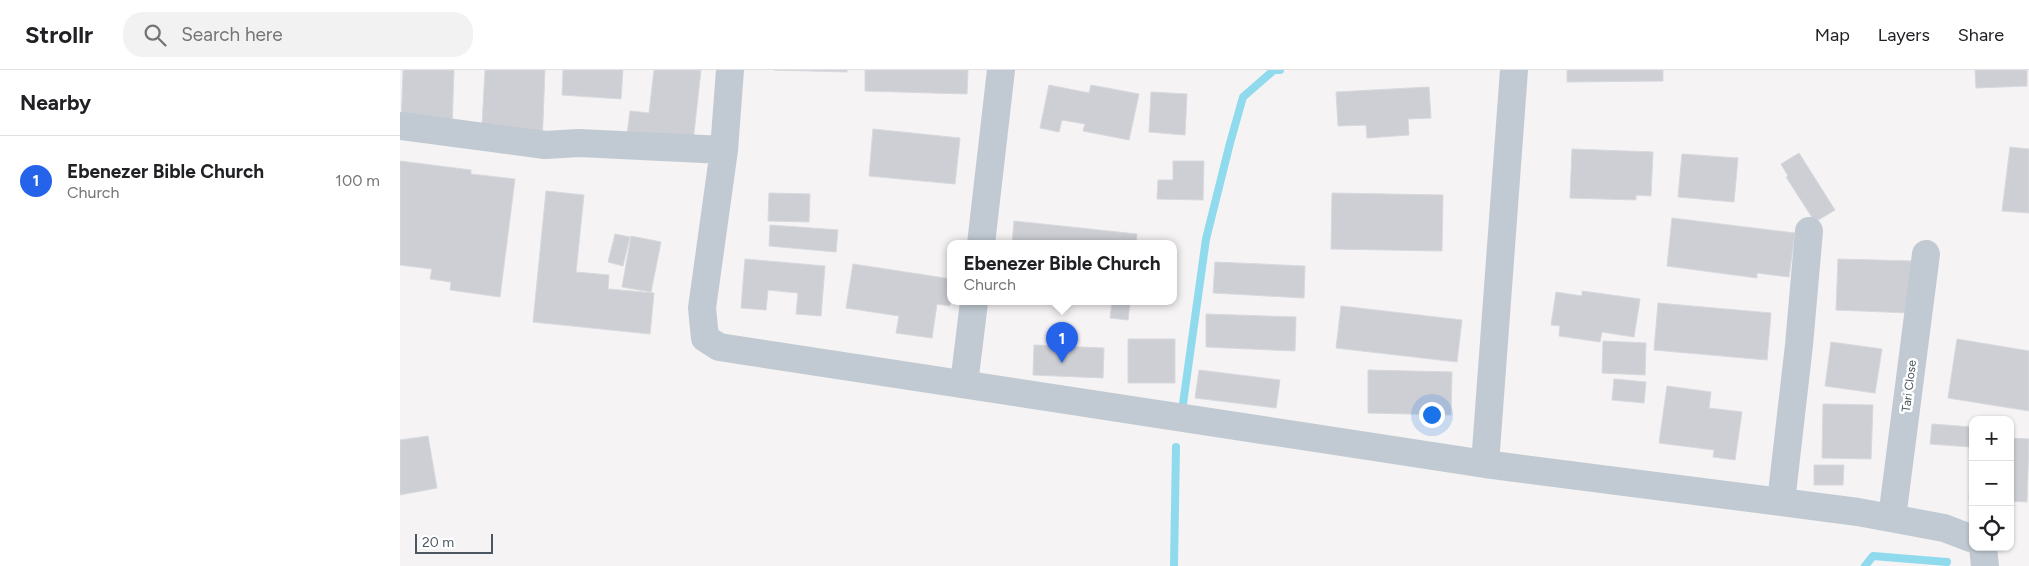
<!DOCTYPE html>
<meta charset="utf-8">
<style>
:root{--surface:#fff;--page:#f2f2f2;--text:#202124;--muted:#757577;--line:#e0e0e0;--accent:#2563eb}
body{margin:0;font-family:Figtree,sans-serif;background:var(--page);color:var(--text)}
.controls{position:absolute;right:15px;bottom:15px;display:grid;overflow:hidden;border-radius:10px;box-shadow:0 1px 4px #0004}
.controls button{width:45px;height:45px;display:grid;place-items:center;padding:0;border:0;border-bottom:1px solid var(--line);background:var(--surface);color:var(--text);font:25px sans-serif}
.scale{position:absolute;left:15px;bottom:12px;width:78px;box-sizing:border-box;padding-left:5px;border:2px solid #4a5661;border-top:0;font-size:14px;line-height:18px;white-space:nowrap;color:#4a5661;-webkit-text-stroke:4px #fff;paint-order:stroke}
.you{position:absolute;left:1031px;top:344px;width:18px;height:18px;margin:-12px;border:4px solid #fff;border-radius:50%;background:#1a73e8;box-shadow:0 0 0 8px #1a73e833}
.badge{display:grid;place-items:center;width:32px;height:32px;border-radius:50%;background:var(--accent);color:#fff;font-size:16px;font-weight:700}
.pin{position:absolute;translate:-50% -41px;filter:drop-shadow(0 1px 2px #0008)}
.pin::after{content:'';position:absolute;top:26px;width:18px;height:15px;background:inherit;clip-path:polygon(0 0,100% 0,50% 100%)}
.popup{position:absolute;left:547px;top:170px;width:230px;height:65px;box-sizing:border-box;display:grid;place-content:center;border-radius:10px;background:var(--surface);filter:drop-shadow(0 1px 4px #0005);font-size:16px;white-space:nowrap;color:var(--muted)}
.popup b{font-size:19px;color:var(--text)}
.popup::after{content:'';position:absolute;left:50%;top:100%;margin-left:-10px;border:10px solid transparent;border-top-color:var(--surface)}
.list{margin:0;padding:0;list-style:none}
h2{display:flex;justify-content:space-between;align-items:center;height:65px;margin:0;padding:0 20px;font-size:21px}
h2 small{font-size:16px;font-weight:400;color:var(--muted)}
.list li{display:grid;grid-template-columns:32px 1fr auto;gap:15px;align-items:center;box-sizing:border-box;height:90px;padding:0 20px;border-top:1px solid var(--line)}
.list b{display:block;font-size:19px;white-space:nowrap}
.list p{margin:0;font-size:16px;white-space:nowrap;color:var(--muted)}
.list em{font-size:16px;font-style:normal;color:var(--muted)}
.icon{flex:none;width:28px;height:28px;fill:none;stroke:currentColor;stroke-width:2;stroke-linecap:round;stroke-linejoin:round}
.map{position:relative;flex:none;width:1629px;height:496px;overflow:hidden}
header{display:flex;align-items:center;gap:30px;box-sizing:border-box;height:70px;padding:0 25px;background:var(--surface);border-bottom:1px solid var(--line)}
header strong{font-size:24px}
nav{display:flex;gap:28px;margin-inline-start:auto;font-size:18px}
.search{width:350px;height:45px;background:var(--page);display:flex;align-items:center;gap:12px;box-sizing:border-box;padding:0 18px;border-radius:20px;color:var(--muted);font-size:19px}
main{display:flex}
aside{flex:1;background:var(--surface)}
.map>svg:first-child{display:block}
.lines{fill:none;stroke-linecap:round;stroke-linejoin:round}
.stream{stroke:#90daee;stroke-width:8}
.building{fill:#cdcfd5;stroke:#d7d9de}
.minor{stroke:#c1cad2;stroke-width:28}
.labels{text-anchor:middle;stroke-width:5;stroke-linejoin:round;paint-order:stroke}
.street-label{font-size:12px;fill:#4a5661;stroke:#fff}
</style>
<header>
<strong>Strollr</strong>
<div class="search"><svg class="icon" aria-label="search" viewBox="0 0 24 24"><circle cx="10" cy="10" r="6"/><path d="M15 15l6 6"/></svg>Search here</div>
<nav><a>Map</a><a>Layers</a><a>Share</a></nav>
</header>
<main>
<aside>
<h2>Nearby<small></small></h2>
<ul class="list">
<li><span class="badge">1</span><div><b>Ebenezer Bible Church</b><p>Church</p></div><em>100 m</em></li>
</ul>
</aside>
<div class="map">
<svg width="1629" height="496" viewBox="0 0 1629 496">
<rect width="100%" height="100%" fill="#f5f3f3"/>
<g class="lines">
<path class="stream" d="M782,341L806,169L830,73L843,27L874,0H880
M774,496L776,377
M1465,496L1473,486L1547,492"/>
</g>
<path class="building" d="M3,0H54L52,59L1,56Z
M85,0H145L142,77L81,74Z
M163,0H223L221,29L162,25Z
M254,0H301L293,72L227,65L230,41L249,43Z
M374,0H447V2Z
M465,0H568L567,24L465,21Z
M1167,0H1263V11L1167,12Z
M1575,0H1627V16L1576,18Z
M649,15L689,23L691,15L739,24L729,70L683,61L685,54L662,50L659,62L640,58Z
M1029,17L1031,48L1008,49L1009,65L967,68L966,55L938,56L936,22Z
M751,22L787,24L785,65L749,62Z
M473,59L560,68L555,114L469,106Z
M1610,77L1629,79V143L1602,141Z
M1172,79L1253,82L1251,126L1236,125V130L1170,128Z
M1399,83L1435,140L1415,152L1386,107L1388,106L1381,94Z
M1282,84L1338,88L1334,132L1278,127Z
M0,91L71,100V104L115,109L100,227L50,220L51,212L30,209L32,199L0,195Z
M773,91H804L803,130L757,129L758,110H773Z
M146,121L184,125L176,202L209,205L208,219L254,223L250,264L133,252Z
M369,123L410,124L409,152L368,151Z
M932,123L1043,125L1042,181L931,179Z
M1272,148L1395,163L1389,207L1357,203V208L1267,196Z
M614,151L737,164L736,174H612Z
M370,155L438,160L436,182L369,176Z
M215,164L230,167L223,196L208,192Z
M231,166L261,172L251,222L222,217Z
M345,189L425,196L421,246L396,244L398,223L368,220L366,240L341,238Z
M1438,189L1512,191L1510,243L1436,240Z
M815,192L905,196L904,228L813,223Z
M453,194L551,209L550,236L537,234L532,268L496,263L499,246L446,238Z
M1182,221L1240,229L1234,267L1202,262L1200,272L1159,266L1160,256L1151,255L1156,222L1182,226Z
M712,232H730L728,250L710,248Z
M1258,233L1371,243L1367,290L1254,280Z
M941,236L1062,250L1057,292L936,278Z
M806,244L896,247L895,281L806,277Z
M728,269H775V313H728Z
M1557,269L1629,281V341L1548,328Z
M1203,271L1246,273L1245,305L1202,303Z
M1431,272L1482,279L1475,323L1425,316Z
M634,275L704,278L703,308L633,305Z
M799,300L880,310L876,338L795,328Z
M968,300L1052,302L1051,345L968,343Z
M1214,309L1246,312L1244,333L1212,330Z
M1267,316L1311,322L1309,338L1342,342L1335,390L1313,387L1314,380L1259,373Z
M1423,334L1473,335L1471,389L1422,388Z
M1532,354L1572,357L1571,377L1530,374Z
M28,366L37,418L0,425V370Z
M1572,366H1573V430H1569Z
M1610,368L1629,369L1627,432L1610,431Z
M1414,395H1444L1443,415H1414Z"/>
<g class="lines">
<path class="minor" d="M330,0L324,80L302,238L305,268L319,277L1085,394L1458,442L1544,458L1573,469
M0,56L145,75L179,73L324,80
M581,174L601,0
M564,314L574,232
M1085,394L1114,0
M1381,432L1399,275L1409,161
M1492,448L1526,184
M1583,477L1585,496"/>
</g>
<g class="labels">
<g class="street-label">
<text transform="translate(1509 316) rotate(-83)" y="4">Tari Close</text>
</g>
</g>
</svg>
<div class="controls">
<button>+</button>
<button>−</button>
<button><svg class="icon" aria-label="locate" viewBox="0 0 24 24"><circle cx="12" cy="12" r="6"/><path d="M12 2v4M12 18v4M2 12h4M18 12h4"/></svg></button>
</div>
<div class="scale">20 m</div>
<div class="you"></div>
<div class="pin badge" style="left:662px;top:293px">1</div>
<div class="popup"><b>Ebenezer Bible Church</b>Church</div>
</div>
</main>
